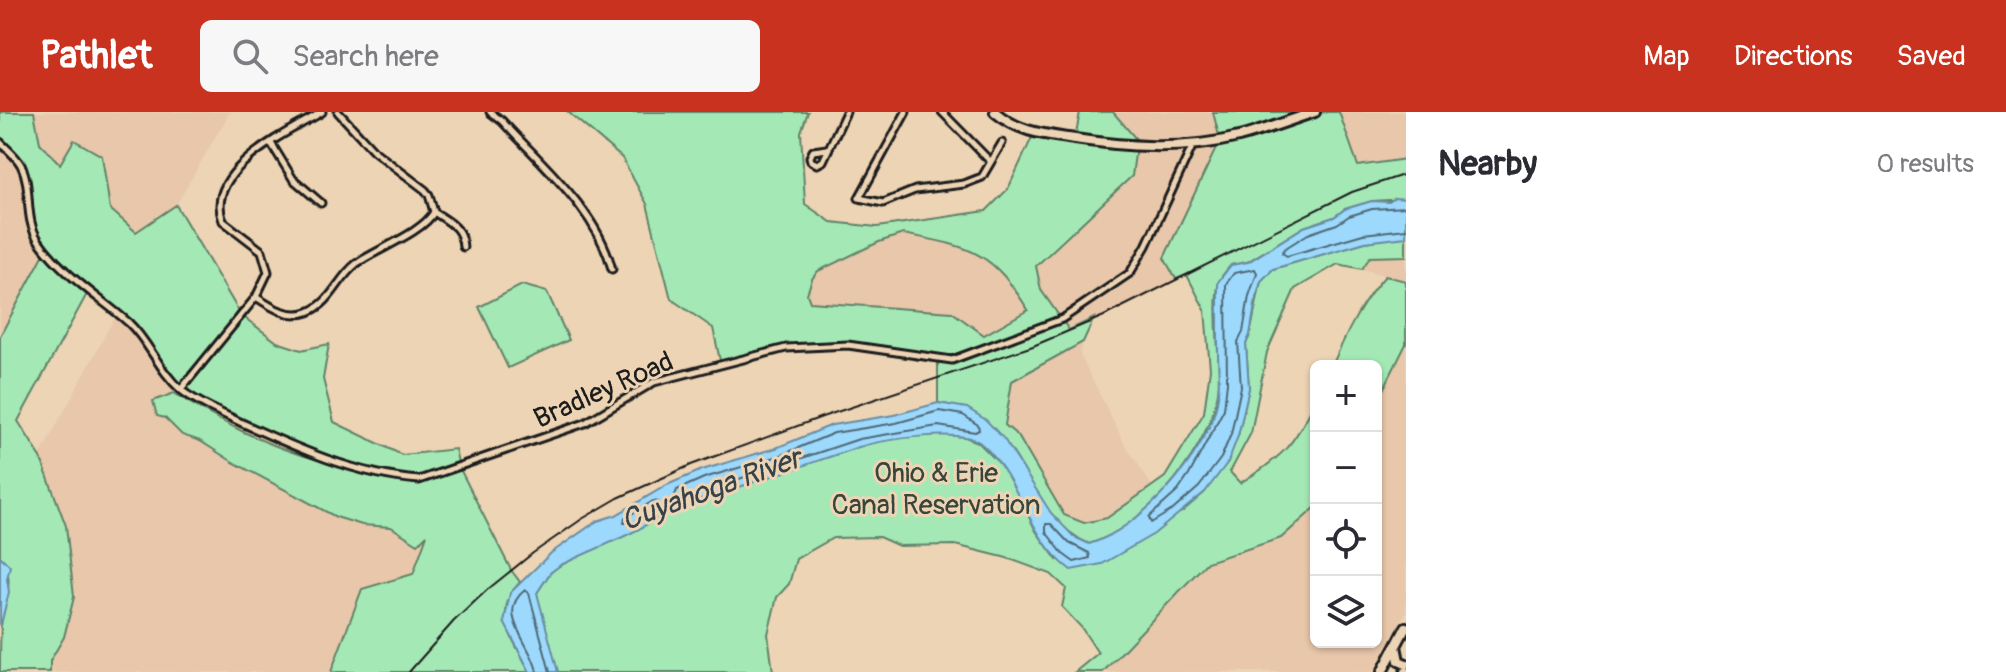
<!DOCTYPE html>
<meta charset="utf-8">
<style>
:root{--surface:#fff;--page:#f7f7f7;--text:#2b2b33;--muted:#7c7c81;--line:#e1e1e2;--accent:#c8321e}
body{margin:0;font-family:Pangolin,sans-serif;background:var(--page);color:var(--text)}
.controls{position:absolute;right:24px;bottom:24px;display:grid;overflow:hidden;border-radius:12px;box-shadow:0 2px 6px #0004}
.controls button{width:72px;height:72px;display:grid;place-items:center;padding:0;border:0;border-bottom:2px solid var(--line);background:var(--surface);color:var(--text);font:40px sans-serif}
.list{margin:0;padding:0;list-style:none}
h2{display:flex;justify-content:space-between;align-items:center;height:104px;margin:0;padding:0 32px;font-size:34px}
h2 small{font-size:26px;font-weight:400;color:var(--muted)}
.icon{flex:none;width:44px;height:44px;fill:none;stroke:currentColor;stroke-width:2;stroke-linecap:round;stroke-linejoin:round}
.map{position:relative;flex:none;width:1406px;height:560px;overflow:hidden}
header{display:flex;align-items:center;gap:48px;box-sizing:border-box;height:112px;padding:0 40px;background:var(--accent);color:#fff}
header strong{font-size:38px}
nav{display:flex;gap:44px;margin-inline-start:auto;font-size:28px}
.search{width:560px;height:72px;background:var(--page);display:flex;align-items:center;gap:20px;box-sizing:border-box;padding:0 28px;border-radius:12px;color:var(--muted);font-size:30px}
main{display:flex}
aside{flex:1;background:var(--surface)}
.map>svg:first-child{display:block}
.built{fill:#e8c7ab}
.green{fill:#a4e9b5;stroke:#608268;stroke-width:2;fill-rule:evenodd}
.water{fill:#9cd9fd;stroke:#698da3;stroke-width:2}
.lines{fill:none;stroke-linecap:round;stroke-linejoin:round}
.shore{stroke:#4f6876;stroke-width:2}
.street-casing{stroke:#1c1c1c;stroke-width:11}
.secondary-casing{stroke:#1c1c1c;stroke-width:14}
.street{stroke:#edd4b5;stroke-width:5}
.secondary{stroke:#edd4b5;stroke-width:8}
.rail{stroke:#1c1c1c;stroke-width:2}
.labels{text-anchor:middle;stroke-width:6;stroke-linejoin:round;paint-order:stroke}
.street-label{font-size:28px;fill:#1c1c1c;stroke:#edd4b5}
.park-label{font-size:28px;fill:#37453b;stroke:#edd4b5}
.water-label{font-size:30px;font-style:italic;fill:#364249;stroke:#edd4b5}
</style>
<header>
<strong>Pathlet</strong>
<div class="search"><svg class="icon" aria-label="search" viewBox="0 0 24 24"><circle cx="10" cy="10" r="6"/><path d="M15 15l6 6"/></svg>Search here</div>
<nav><a>Map</a><a>Directions</a><a>Saved</a></nav>
</header>
<main>
<div class="map">
<svg width="1406" height="560" viewBox="0 0 1406 560">
<rect width="100%" height="100%" fill="#edd4b5"/>
<filter id="ink" filterUnits="userSpaceOnUse"><feTurbulence type="fractalNoise" baseFrequency=".0125" numOctaves="2"/><feDisplacementMap in="SourceGraphic" scale="16" xChannelSelector="R" yChannelSelector="G"/><feConvolveMatrix kernelMatrix="1 2 1 2 8 2 1 2 1" color-interpolation-filters="sRGB"/></filter>
<g filter="url(#ink)">
<path class="built" d="M22,0H230L176,93L136,120L110,97L102,43L32,102Z
M1113,0H1213L1220,28L1164,145L1176,167L1104,204L1069,218L1041,177L1036,154L1132,64L1136,35L1141,34Z
M1339,0H1406V47L1358,54Z
M0,30L18,48L46,138L0,224Z
M903,122L957,133L978,141L1009,167L1028,198L984,223L952,200L810,190L807,182L812,167L818,159L879,130Z
M1406,144V169L1362,157L1370,145Z
M115,205L141,229L173,277L199,296L314,345L330,389L428,419L413,462L331,560H0L26,370Z
M1083,230L1080,243L1123,329L1152,374L1107,406L1084,411L1064,403L1018,324L1005,313L1012,269Z
M1406,232V500L1373,560H1103L1229,427L1316,394V530H1376V292Z"/>
<path class="green" d="M0,0H34L40,31L60,52L74,28L102,44L110,97L136,120L176,93L241,203L277,230L301,238L329,232L323,267L334,310L402,343L455,337L459,355L511,458L520,470C490,501 514,528 530,560H331L362,477L413,462L427,423L418,432L391,415L362,413L336,405L233,350L200,329L182,323L165,306L157,304L153,289L174,281C214,307 269,335 315,347L313,341L203,292L170,268L144,226L88,180L18,309L40,344L66,414L74,485L64,525L50,549V560H0C0,545 0,528 1,514C4,492 17,463 0,444V224L46,138L33,117L23,58L0,30Z
M568,0H808L801,20L805,92L831,110L877,115L986,99L1008,77L1034,21L1075,27L1080,0H1113L1142,34L1136,35L1132,64L1036,154L1041,178L1069,218L1094,206L1083,230L1012,269L1005,313L1018,324L1064,403L1084,411L1107,406L1165,365L1204,301L1210,257L1205,198L1187,163L1176,167L1164,146L1220,28L1213,0H1339L1358,54L1406,47V87L1372,89L1345,97L1334,105L1304,115L1247,150L1231,153C1227,158 1222,163 1220,168C1212,183 1220,251 1219,272C1214,333 1147,415 1089,432C1019,400 1029,304 938,291V245L848,233L786,236L721,253L713,216L671,187L647,92L622,46ZM903,122C970,135 991,137 1028,198L984,223L952,200L810,190L807,182L812,167L818,159L879,130Z
M1398,125H1406V144L1370,145L1362,157L1338,152L1295,177L1267,240L1251,321L1230,360L1240,371C1283,345 1294,333 1316,288V395L1281,426L1207,450L1103,560H1075L1098,541L1081,515L1062,495L1066,476L1051,462L1007,446L955,433L899,434L879,425L833,426L796,447L789,472L777,485L768,522L773,560H558L540,504L537,481L550,461L559,454L679,394L858,331L923,320L965,325L978,330L1005,357L1036,419L1057,448L1182,400L1205,380L1238,324L1249,276L1246,232L1250,223L1261,169L1273,157L1365,130Z
M1385,164L1406,169V232L1376,292V254H1332C1346,222 1362,189 1385,164Z
M522,173L547,180L569,228L508,256L479,195Z"/>
<path class="water" d="M1395,86L1406,87V125L1365,130L1273,157L1261,169L1256,187L1250,223L1246,232L1249,276L1238,324L1228,350L1205,380L1154,422L1102,452L1071,458C1026,426 1020,362 979,330C959,316 882,328 859,335C799,355 739,376 679,394C664,399 651,411 637,418C612,431 585,441 559,454L550,461L537,481L558,560H530L504,510L510,481L551,441L597,409L616,403L667,373L702,358L776,336L832,313L894,303L938,291L967,296L986,308L1004,327L1051,401L1074,425L1089,432C1140,417 1203,346 1216,295C1221,276 1218,257 1218,239C1218,216 1218,193 1218,170L1231,153L1248,150L1304,115L1334,105L1345,97L1372,89L1389,90Z
M0,444L10,454L7,467L9,480L0,516Z"/>
<g class="lines">
<path class="shore" d="M1406,95L1372,97L1349,104L1337,112L1308,122L1284,137L1282,141L1287,144L1363,122L1406,117
M1255,157L1257,161L1249,184L1243,220L1238,230L1241,275L1231,322L1221,346L1199,375L1174,397L1151,411L1149,405L1178,379L1189,363L1224,297L1227,270L1226,172L1234,161Z
M939,299L963,303L978,313L979,318L975,320L938,314L859,327L691,383L679,386L675,383L677,378L704,366L779,344L834,321L896,311Z
M653,389L658,390V395L633,411H624L625,406Z
M1046,412H1051L1069,431L1089,441L1090,446L1074,450L1063,442L1046,420Z
M537,560C533,533 494,502 525,478L529,481L550,560"/>
<defs>
<path id="street" d="M338,0L374,39L425,78L429,83L434,100
M490,0L502,9C542,53 597,98 612,157
M906,0L859,86L883,91L915,78L964,72L982,65L1002,31
M942,0L990,49
M0,30C7,37 16,44 21,53C33,76 23,106 39,129C63,163 98,184 129,211C150,231 159,259 181,278C199,292 220,300 240,310C296,336 356,363 419,368L585,311L654,270L786,236L848,233L952,248L1062,207L1130,161L1146,134L1193,33
M271,31L293,67L321,91
M827,37L813,39L810,45L811,49L817,52L823,49L846,0
M434,100C449,110 462,115 463,135
M256,185C271,195 289,207 308,200C331,192 338,166 356,152C377,137 422,121 434,100
M181,277L256,185L268,160L262,139L223,109C203,58 289,20 322,0"/>
<path id="secondary" d="M995,0C1017,19 1041,22 1068,26C1125,35 1182,39 1239,25C1265,18 1290,8 1315,0
M1396,534L1399,549L1406,552
M1382,560L1406,515
M1405,560H1406"/>
</defs>
<use href="#street" class="street-casing"/>
<use href="#secondary" class="secondary-casing"/>
<use href="#street" class="street"/>
<use href="#secondary" class="secondary"/>
<path class="rail" d="M409,560L454,509L487,478L533,441L582,407L618,386L691,353L822,305L1033,234L1104,204L1352,80L1406,62"/>
</g>
</g>
<g class="labels">
<g class="street-label">
<text transform="translate(603 277) rotate(-24)" y="10">Bradley Road</text>
</g>
<g class="park-label">
<text x="936" y="370">Ohio &amp; Erie<tspan x="936" dy="32">Canal Reservation</tspan></text>
</g>
<g class="water-label">
<text transform="translate(711 377) rotate(-20)" y="10">Cuyahoga River</text>
</g>
</g>
</svg>
<div class="controls">
<button>+</button>
<button>−</button>
<button><svg class="icon" aria-label="locate" viewBox="0 0 24 24"><circle cx="12" cy="12" r="6"/><path d="M12 2v4M12 18v4M2 12h4M18 12h4"/></svg></button>
<button><svg class="icon" aria-label="layers" viewBox="0 0 24 24"><path d="M12 4l9 5-9 5-9-5zM3 14l9 5 9-5"/></svg></button>
</div>
</div>
<aside>
<h2>Nearby<small>0 results</small></h2>
<ul class="list">
</ul>
</aside>
</main>
